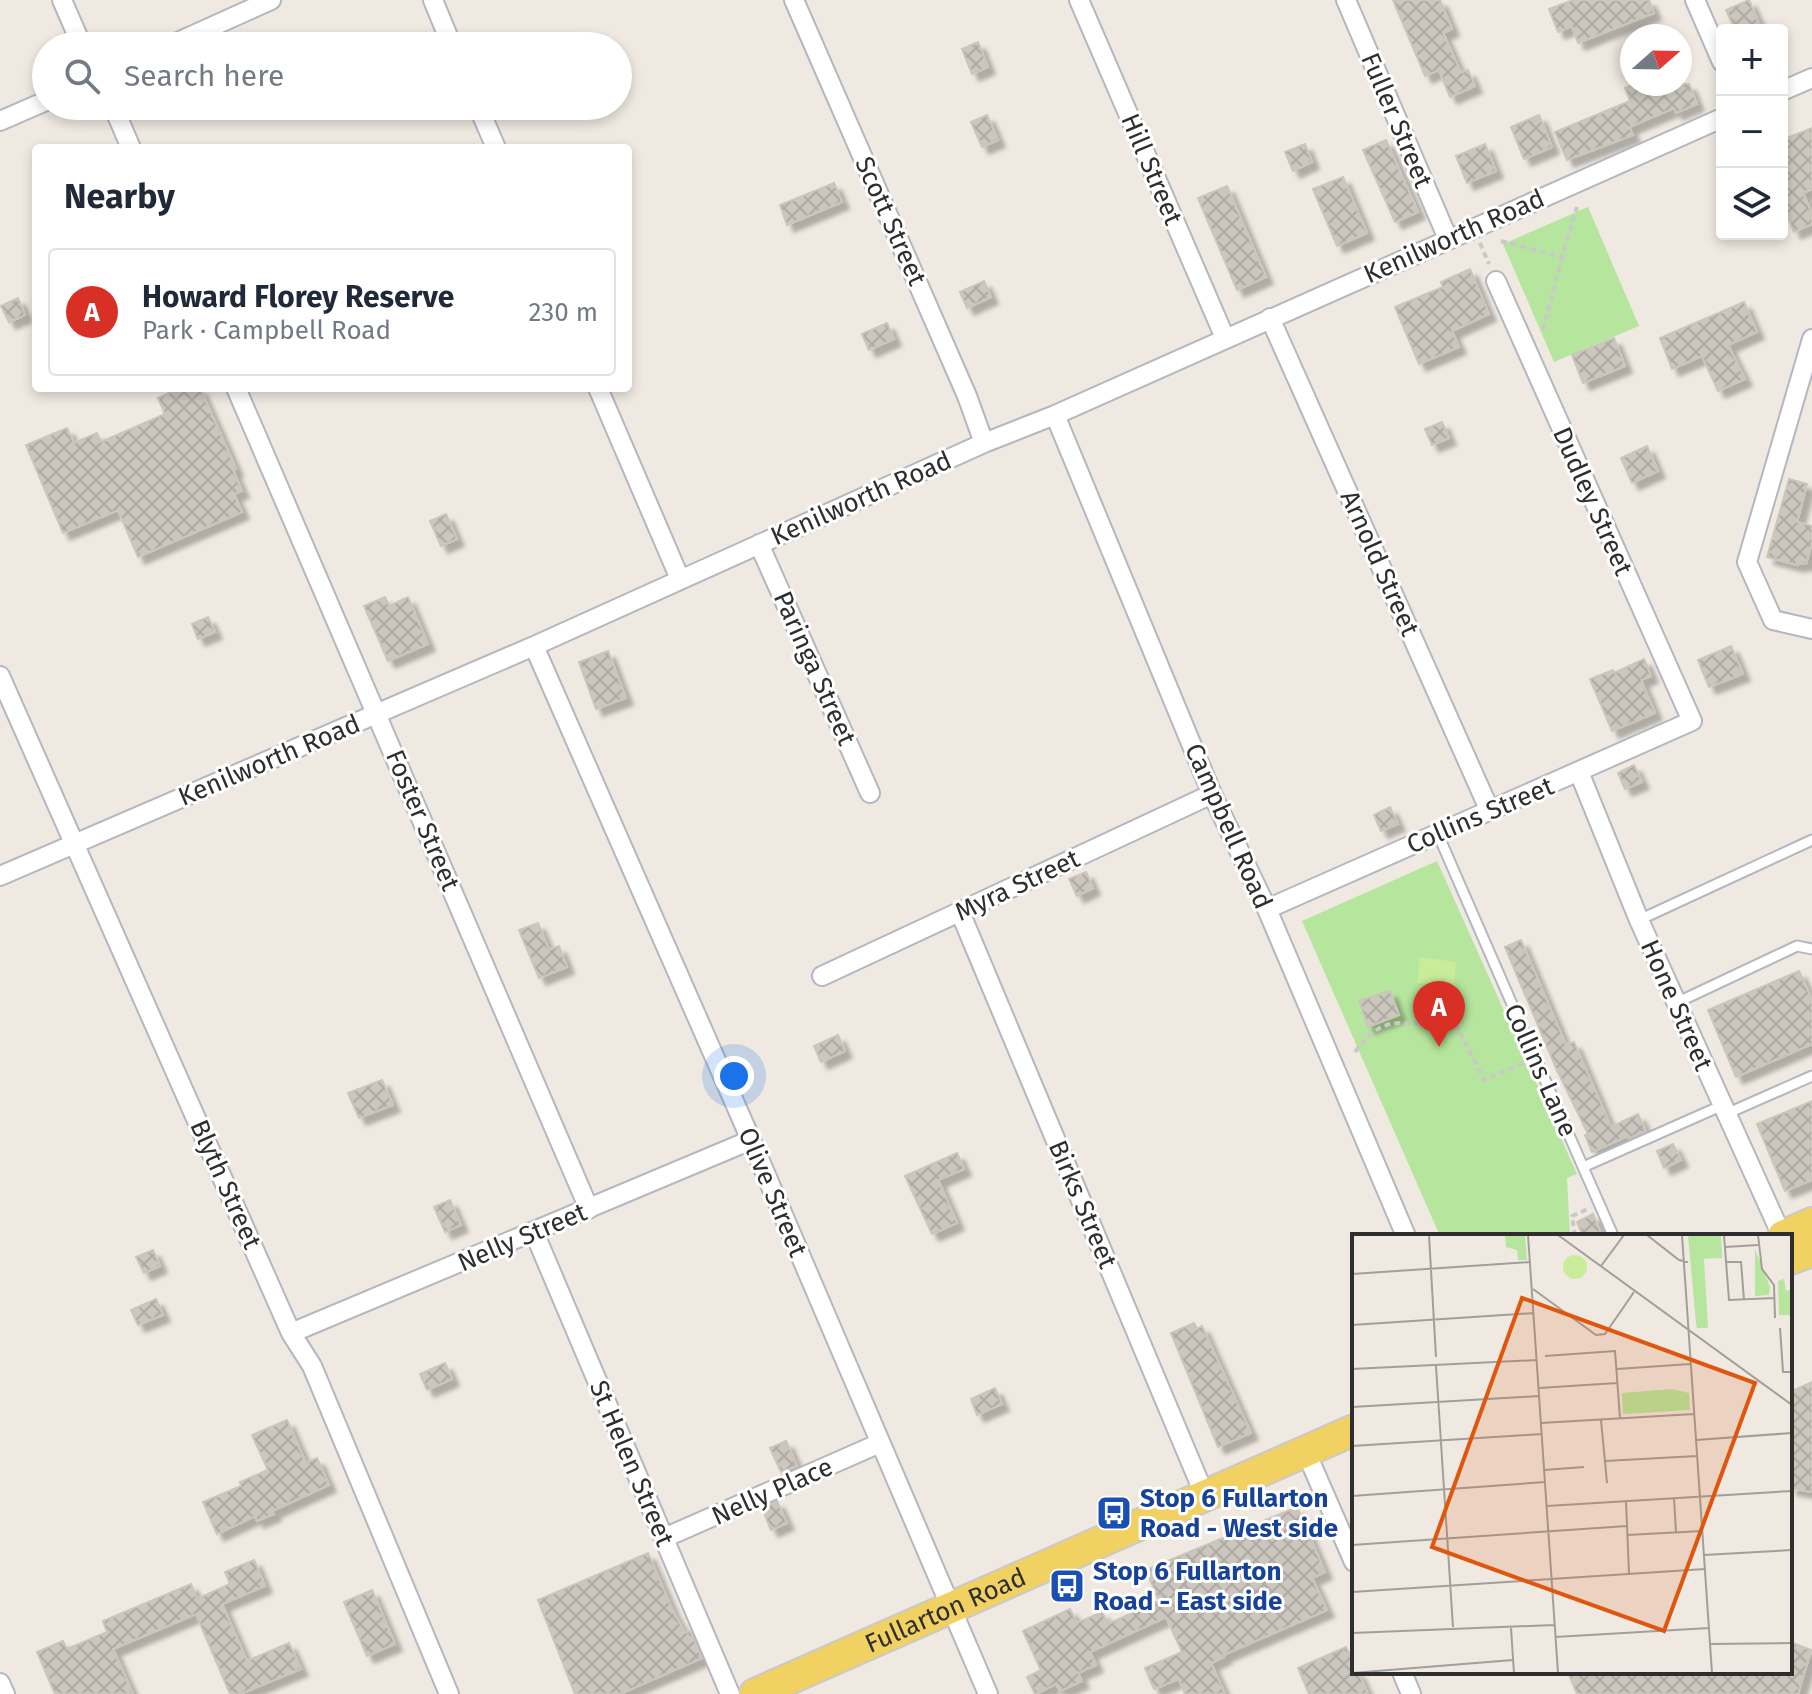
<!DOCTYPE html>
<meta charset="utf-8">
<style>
:root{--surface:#fff;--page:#f6f6f7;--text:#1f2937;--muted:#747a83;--line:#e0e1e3;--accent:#d93025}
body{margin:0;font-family:"Fira Sans",sans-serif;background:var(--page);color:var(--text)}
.controls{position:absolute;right:24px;top:24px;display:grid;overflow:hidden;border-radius:8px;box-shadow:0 4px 12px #0003}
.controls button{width:72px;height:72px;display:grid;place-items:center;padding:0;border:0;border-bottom:2px solid var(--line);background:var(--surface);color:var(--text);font:40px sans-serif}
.compass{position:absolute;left:1620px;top:24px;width:72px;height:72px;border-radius:50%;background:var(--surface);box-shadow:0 4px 12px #0003;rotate:70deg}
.you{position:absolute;left:734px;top:1076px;width:28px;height:28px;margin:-20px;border:6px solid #fff;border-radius:50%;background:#1a73e8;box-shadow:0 0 0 12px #1a73e833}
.badge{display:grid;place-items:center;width:52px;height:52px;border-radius:50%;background:var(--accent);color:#fff;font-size:26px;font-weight:700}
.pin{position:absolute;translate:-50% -66px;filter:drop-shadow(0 2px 4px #0008)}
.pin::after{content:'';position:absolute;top:42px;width:28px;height:24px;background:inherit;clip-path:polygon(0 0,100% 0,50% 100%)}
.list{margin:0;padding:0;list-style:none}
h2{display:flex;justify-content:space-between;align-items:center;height:104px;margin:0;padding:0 32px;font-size:34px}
h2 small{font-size:26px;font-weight:400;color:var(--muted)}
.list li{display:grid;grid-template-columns:52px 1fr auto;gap:24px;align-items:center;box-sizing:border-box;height:128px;margin:0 16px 16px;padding:0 16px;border:2px solid var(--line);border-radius:8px}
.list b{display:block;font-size:30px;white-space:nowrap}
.list p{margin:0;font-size:26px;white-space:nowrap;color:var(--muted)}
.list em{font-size:26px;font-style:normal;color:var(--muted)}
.icon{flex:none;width:44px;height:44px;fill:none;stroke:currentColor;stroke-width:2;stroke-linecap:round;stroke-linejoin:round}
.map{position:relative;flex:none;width:1812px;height:1694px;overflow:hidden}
.search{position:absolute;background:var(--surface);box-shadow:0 4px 12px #0003;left:32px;top:32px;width:600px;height:88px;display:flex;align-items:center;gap:20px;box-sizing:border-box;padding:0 28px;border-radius:44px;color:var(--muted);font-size:30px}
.panel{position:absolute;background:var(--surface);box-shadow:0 4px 12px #0003;left:32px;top:144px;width:600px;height:248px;border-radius:8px}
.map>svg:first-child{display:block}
.park{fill:#b6e59e}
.pitch{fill:#c9ec9a}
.building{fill:url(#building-cross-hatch);stroke:#cbc5ba;stroke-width:2;filter:url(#shadow)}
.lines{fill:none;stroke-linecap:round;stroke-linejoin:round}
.lane-casing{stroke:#b4b7c1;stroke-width:13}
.street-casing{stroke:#b4b7c1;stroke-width:22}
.primary-casing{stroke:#c9c9c9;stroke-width:34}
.path{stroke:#c9c9c9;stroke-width:4;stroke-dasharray:6 4;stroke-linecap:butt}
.lane{stroke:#fff;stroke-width:9}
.street{stroke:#fff;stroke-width:18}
.primary{stroke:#f2d163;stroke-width:30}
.labels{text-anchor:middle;stroke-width:6;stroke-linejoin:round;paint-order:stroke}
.street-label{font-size:26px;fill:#2e2e2e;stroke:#fff}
.transit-label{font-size:26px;font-weight:bold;fill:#164399;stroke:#fff;text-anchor:start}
.inset-road{fill:none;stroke:#a29e99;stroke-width:2}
.view{fill:#df570e;fill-opacity:0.15;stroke:#df570e;stroke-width:4}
.inset-edge{fill:none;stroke:#2e2e2e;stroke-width:4}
</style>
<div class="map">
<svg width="1812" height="1694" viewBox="0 0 1812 1694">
<defs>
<pattern id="building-cross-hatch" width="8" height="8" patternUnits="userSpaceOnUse" patternTransform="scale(2)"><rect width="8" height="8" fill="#cbc7bf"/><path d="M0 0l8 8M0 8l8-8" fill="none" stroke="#afaba4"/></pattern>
<filter id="shadow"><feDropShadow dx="7" dy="7" stdDeviation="2" flood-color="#0004"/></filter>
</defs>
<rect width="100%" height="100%" fill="#efe9e1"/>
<path class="park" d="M1588,207L1639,326L1554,362L1503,244Z
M1437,861L1577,1174L1567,1178L1570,1236H1440L1302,921Z"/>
<path class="pitch" d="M1420,957L1456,962L1454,986L1417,983Z"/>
<path class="building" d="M1393,0H1440L1452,29L1443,33L1461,73L1468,70L1475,86L1450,97L1439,70L1425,76Z
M1573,0H1649L1654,13L1578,43L1572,26L1558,32L1549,9Z
M1749,0L1762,30H1735L1726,10Z
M978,42L988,67L972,74L962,49Z
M1634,84H1689L1697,104L1676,113L1674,108L1629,127L1633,135L1567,160L1555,132L1630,101L1625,88Z
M987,115L998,140L982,147L971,122Z
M1539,115L1552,147L1524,159L1511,127Z
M1812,128V189L1803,193L1812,214V224L1794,232L1782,203V194L1788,191L1782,178V140Z
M1386,140L1418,212L1395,222L1363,150Z
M1305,144L1312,162L1293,171L1285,152Z
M1485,144L1496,171L1467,183L1456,156Z
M1343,177L1367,233L1337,246L1313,189Z
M834,183L842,202L787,225L780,205Z
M1227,186L1266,277L1237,290L1198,198Z
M1470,269L1489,314L1452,331L1459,347L1419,364L1395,307L1443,287L1441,282Z
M984,281L991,297L967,308L960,292Z
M18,298L25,315L9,322L1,306Z
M1744,302L1757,332L1728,345L1745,379L1718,391L1702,356L1672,369L1660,338Z
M887,323L894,339L869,350L862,334Z
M1614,338L1625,366L1583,383L1572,355Z
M180,388H200L236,469L233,470L242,491L234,494L242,512L138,557L118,510L63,533L26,445L67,428L74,443L97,433L101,442L165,414L158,398Z
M1442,422L1449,438L1432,445L1425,429Z
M1647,446L1658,471L1632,483L1621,458Z
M1789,479L1807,484L1797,522L1812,526V542L1806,564L1799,563L1798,565L1767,557Z
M446,514L457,539L441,546L430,521Z
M385,597L389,606L408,597L428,644L388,661L364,606Z
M208,617L215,632L198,639L192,624Z
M1731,646L1743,674L1709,687L1698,660Z
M608,651L626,698L596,709L579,662Z
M1644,659L1651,676L1641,680L1655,713L1612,731L1590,679L1613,670L1614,673Z
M1634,765L1642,782L1625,789L1618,773Z
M1390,807L1398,824L1381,831L1374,815Z
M1086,872L1093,888L1077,896L1069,879Z
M538,923L549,950L559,946L567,967L539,978L519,930Z
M1521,940L1566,1045L1574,1042L1611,1127L1638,1114L1646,1131L1629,1138L1628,1136L1592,1152L1585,1135L1588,1134L1556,1068L1505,947Z
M1799,971L1812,1000V1044L1736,1077L1708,1010Z
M1390,991L1399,1015L1368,1027L1359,1001Z
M838,1035L845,1051L821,1062L814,1046Z
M382,1080L393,1105L359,1118L348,1093Z
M1812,1101V1180L1785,1191L1757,1124Z
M1673,1144L1681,1160L1664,1168L1657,1151Z
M957,1153L964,1169L938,1180L957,1223L932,1234L905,1176Z
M450,1200L461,1225L445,1232L434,1207Z
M1593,1214L1602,1236H1583L1577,1222Z
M153,1250L160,1266L144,1273L136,1257Z
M156,1299L163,1315L138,1325L131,1310Z
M1194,1323L1197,1329L1202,1326L1251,1433L1218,1447L1171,1333Z
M445,1363L452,1379L427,1390L420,1374Z
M1812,1382V1492L1790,1488V1392Z
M995,1388L1002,1404L977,1415L971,1399Z
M287,1420L306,1463L317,1458L329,1485L272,1511L274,1514L257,1521L255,1516L217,1534L203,1502L241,1486L240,1482L268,1470L252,1435Z
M786,1441L797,1466L781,1472L770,1448Z
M777,1501L787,1523L771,1530L762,1508Z
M1297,1507L1325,1572L1312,1578L1327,1610L1223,1655L1224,1657L1211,1663L1225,1694H1185L1179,1679L1154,1689L1145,1668L1182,1652L1166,1617L1090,1652L1096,1665L1078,1673L1082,1681L1060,1691L1056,1684L1035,1694L1027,1677L1041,1670L1023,1631L1070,1609L1077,1623L1102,1612L1108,1624L1159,1601L1146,1570Z
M648,1553L672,1609L685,1633L690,1631L702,1658L620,1694H575L538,1600Z
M254,1560L265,1586L222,1604L247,1661L289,1643L301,1669L240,1694H230L196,1614L113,1649L133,1694H55L37,1652L63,1641L67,1649L107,1632L103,1621L191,1584L197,1599L230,1584L225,1572Z
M372,1590L395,1644L367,1656L344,1602Z
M1790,1642L1811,1650L1798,1694H1577L1568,1672H1790Z
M1346,1647L1354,1664V1672H1358L1368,1694H1309L1298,1668Z"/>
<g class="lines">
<defs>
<path id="lane" d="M1437,832L1583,1167L1723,1105
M1639,920L1812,840
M1676,1003L1797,946L1812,949
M1726,1114L1812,1076
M1583,1167L1612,1233"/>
<path id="street" d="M62,0L82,46
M433,0L452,46
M794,0L967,396L984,443
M1079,0L1225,338
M1346,0L1448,239
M1695,0L1722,62
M169,46L271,0
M1782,91L1812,78
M113,106L131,148
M478,106L496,148
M0,121L46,101
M1270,318L1489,809
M1812,339L1747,562L1773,620L1812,629
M236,388L589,1209
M598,388L680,579
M1055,415L1212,794L1267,909L1406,1236
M759,544L870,793
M534,646L751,1140L988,1694
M0,676L291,1333L312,1366L449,1694
M1579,772L1639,920L1782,1236
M0,876L534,646L984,443L1055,415L1722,118
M1267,909L1692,721L1496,281
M960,912L1205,1496
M822,976L1212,794
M534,1232L730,1694
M291,1333L751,1140
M1306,1452L1354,1562
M664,1538L880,1443
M1402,1672L1411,1694
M0,1683L5,1694"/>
<g id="primary">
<path d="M1783,1236L1812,1223"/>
<path d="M1790,1259L1812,1251"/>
<path id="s1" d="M755,1694L1354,1430"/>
</g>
</defs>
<use href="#lane" class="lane-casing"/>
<use href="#street" class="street-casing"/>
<use href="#primary" class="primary-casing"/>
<path class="path" d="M1501,241L1562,257L1577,207
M1480,243L1489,264
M1543,330L1562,257
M1355,1052C1393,999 1413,1041 1450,1013L1484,1080L1524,1063
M1575,1236L1572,1216L1588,1209"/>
<use href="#lane" class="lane"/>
<use href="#street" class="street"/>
<use href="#primary" class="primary"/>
</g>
<defs>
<symbol id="bus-square" viewBox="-11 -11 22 22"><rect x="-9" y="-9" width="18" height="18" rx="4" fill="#1a4fb4" stroke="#fff"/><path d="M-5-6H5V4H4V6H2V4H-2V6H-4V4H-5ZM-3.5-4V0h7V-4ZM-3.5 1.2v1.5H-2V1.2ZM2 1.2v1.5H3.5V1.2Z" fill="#fff"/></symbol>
</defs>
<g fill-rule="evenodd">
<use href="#bus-square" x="1094" y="1493" width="40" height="40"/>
<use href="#bus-square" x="1047" y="1566" width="40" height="40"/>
</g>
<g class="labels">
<g class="street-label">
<text transform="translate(1397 120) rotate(67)" y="9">Fuller Street</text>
<text transform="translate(1152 169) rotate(67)" y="9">Hill Street</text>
<text transform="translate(891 221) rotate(66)" y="9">Scott Street</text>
<text transform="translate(1454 236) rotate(-24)" y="9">Kenilworth Road</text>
<text transform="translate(861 498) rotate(-24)" y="9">Kenilworth Road</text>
<text transform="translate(1593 501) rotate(66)" y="9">Dudley Street</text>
<text transform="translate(1380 563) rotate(66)" y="9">Arnold Street</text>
<text transform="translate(815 668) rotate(66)" y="9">Paringa Street</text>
<text transform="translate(269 760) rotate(-23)" y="9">Kenilworth Road</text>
<text transform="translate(1480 815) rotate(-23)" y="9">Collins Street</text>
<text transform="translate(423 820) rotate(67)" y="9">Foster Street</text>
<text transform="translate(1229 826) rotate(66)" y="9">Campbell Road</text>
<text transform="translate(1017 885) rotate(-25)" y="9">Myra Street</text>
<text transform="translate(1677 1005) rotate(66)" y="9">Hone Street</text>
<text transform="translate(1541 1070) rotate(66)" y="9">Collins Lane</text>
<text transform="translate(226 1184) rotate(66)" y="9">Blyth Street</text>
<text transform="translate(773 1192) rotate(67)" y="9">Olive Street</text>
<text transform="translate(1083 1204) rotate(67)" y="9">Birks Street</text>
<text transform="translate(522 1237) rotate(-23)" y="9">Nelly Street</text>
<text transform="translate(632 1463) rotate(67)" y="9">St Helen Street</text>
<text transform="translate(772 1491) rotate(-24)" y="9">Nelly Place</text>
<text dy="9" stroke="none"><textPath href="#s1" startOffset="208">Fullarton Road</textPath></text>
</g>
<g class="transit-label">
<text x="1140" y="1507">Stop 6 Fullarton<tspan x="1140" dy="30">Road - West side</tspan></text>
<text x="1093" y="1580">Stop 6 Fullarton<tspan x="1093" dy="30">Road - East side</tspan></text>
</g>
</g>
<g transform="translate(1352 1234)">
<rect width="440" height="440" fill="#efe9e1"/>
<path d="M336,1H347L345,25H352L356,94H345L344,89ZM403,15L418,53L417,61L403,62ZM432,45L434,57L440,55L438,81H427L426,47Z" fill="#b6e59e"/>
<path d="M153,1H173L175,26H166L165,16L154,13ZM343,2H369L370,24L345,25ZM320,155L337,159L338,176L271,180L270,159Z" fill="#b6e59e"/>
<path d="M211 33a12 12 0 1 1 24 0a12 12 0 1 1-24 0Z" fill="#c9ec9a"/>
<path class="inset-road" d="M77,1L84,123M176,1L206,439M206,1L440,171M295,1L327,26L336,28M330,1L360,439M372,1L377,66L423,64M406,1L410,35L422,51L423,84M373,13L406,11M374,28H389L392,66M249,32L272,1M0,40L179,28M181,55L244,101L253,100L282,58M0,91L182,79M428,94L431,138H440M193,122L263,117L268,184M84,132L101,393M0,135L185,126M265,135L338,130M187,154L265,149M0,173L187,162M249,186L255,249M189,189L342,180M344,206L440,199M0,212L190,200M253,227L345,222M192,236L232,233M0,262L193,248M322,264L324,298M274,267L277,339M195,272L440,257M275,301L350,297M0,311L275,292M352,321L440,316M0,358L353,335M159,394L162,439M0,399L202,391M203,403L357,394M358,410L440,409M0,439L161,426"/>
<path class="view" d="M170,64L403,149L312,397L80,313Z"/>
<rect width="440" height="440" class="inset-edge"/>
</g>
</svg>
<div class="controls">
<button>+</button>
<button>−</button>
<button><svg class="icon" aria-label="layers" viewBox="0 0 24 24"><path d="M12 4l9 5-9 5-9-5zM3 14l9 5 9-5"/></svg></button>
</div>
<svg class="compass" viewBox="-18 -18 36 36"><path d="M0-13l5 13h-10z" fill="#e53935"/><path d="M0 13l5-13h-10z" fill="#747a83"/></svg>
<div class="you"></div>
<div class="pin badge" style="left:1439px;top:1047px">A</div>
<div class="search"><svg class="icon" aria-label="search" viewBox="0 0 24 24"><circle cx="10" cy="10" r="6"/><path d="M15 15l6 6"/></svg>Search here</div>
<section class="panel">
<h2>Nearby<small></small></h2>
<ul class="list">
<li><span class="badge">A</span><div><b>Howard Florey Reserve</b><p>Park · Campbell Road</p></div><em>230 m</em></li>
</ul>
</section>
</div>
